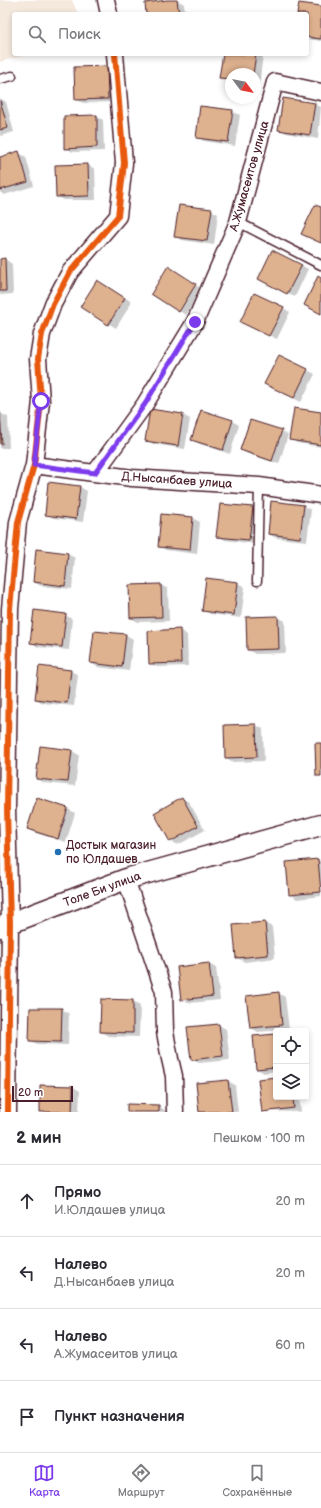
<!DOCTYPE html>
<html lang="ru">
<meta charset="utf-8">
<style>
:root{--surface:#fff;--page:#f7f7f7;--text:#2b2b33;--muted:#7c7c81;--line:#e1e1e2;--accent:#7c3aed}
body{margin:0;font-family:"Balsamiq Sans",sans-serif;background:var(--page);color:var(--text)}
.controls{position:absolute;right:12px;bottom:12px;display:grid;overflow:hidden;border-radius:4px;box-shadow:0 2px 6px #0003}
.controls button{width:36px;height:36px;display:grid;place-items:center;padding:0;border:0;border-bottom:1px solid var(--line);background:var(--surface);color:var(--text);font:20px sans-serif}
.compass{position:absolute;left:225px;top:68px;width:36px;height:36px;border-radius:50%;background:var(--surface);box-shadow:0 2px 6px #0003;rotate:122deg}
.scale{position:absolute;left:12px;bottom:10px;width:61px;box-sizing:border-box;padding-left:4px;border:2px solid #4a1f2b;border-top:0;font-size:11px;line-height:14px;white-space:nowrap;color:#4a1f2b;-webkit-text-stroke:3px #fff;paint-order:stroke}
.stop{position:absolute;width:12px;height:12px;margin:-9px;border:3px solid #7c3aed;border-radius:50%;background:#fff}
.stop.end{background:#7c3aed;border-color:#fff;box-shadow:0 1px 4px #0008}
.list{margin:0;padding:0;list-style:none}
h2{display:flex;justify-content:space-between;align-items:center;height:52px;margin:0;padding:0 16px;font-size:17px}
h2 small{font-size:13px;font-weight:400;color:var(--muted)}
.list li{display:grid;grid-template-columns:26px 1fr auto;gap:12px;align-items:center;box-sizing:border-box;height:72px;padding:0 16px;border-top:1px solid var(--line)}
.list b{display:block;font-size:15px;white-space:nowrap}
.list p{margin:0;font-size:13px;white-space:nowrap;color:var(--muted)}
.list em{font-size:13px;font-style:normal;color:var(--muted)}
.icon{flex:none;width:22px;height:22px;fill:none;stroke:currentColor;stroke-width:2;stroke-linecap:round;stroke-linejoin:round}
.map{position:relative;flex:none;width:321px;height:1112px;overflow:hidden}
.search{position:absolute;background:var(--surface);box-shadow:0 2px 6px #0003;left:12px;right:12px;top:12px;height:44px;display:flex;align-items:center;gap:10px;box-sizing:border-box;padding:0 14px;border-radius:4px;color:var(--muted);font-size:15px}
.sheet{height:340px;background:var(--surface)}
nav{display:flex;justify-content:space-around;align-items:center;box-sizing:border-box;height:56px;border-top:1px solid var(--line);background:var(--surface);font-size:11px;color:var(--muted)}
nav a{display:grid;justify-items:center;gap:2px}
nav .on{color:var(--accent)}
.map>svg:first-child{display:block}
.built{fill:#f5e8dd}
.shadow{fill:#0003}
.building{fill:#deb28f;stroke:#4a1f2b}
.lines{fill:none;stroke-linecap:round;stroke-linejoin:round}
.service-casing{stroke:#4a1f2b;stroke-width:11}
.minor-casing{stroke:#4a1f2b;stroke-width:19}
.tertiary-casing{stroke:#4a1f2b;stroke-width:23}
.service{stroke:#fff;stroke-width:8}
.minor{stroke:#fff;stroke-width:16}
.tertiary{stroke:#fff;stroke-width:20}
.cycleway-casing{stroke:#fff;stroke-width:8}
.cycleway{stroke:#e8590c;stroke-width:6}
.route{stroke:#7c3aed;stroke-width:5}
.poi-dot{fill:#1f6fb2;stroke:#fff;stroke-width:1.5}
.labels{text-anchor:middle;stroke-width:3;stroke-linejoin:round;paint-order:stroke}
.street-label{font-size:12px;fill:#4a1f2b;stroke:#fff}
.poi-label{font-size:12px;fill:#4a1f2b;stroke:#fff;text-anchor:start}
</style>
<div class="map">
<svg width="321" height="1112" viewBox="0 0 321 1112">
<rect width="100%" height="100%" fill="#fff"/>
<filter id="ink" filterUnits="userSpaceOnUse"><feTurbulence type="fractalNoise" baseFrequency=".025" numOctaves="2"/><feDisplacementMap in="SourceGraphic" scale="8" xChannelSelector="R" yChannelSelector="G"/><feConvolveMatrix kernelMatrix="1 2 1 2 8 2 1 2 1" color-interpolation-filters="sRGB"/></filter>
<g filter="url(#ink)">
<path class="built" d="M0,0H72L78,14H14V54H28L0,62Z"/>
<path class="shadow" d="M177,0L184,4L185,14H147L146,3Z
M321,7V41L307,39V14H298Z
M224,54H261L263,55L259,86L255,85V74H231V82L220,77Z
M107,67L114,71L115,102L83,103L76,99Z
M0,98L6,102L14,132L0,136Z
M284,99L315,104L321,107L318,139L286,133L279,129Z
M232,111L240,115L235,146L204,141L197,137Z
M96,116L103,120L104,151L73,152L65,148Z
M19,153L26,157L34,186L4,195L0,192V158Z
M88,165L95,169L96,200H64L57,196Z
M211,210L218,214L214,245L182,240L175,236Z
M5,259L12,264L13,294L0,295V260Z
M301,265L308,269L295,297L266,283Z
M176,272L202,289L186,315L179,311Z
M105,285L132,302L116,328L82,307Z
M283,308L290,312L277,339L248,325Z
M279,356L315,374L301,402L273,388Z
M0,413L8,417L9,448H0Z
M321,413V447L297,443L290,439Z
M183,415L190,419L185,449L153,444L146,440Z
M232,421L239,425L230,454L200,444L193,440Z
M281,431L288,435L279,464L248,454L241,450Z
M49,483L80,487L87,491L83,522L53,518L46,514Z
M303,506L311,510L307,541L276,538L269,534Z
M252,508L259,512L256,544L225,540L218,536Z
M162,515L193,518L200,522L197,554L166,550L159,546Z
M37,551L68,554L75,558L72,589L41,586L34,582Z
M238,583L245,587L241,618L210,614L203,610Z
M161,585L168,589L169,621L138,622L131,618Z
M65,615L72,619L69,650L38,647L31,642Z
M278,617L285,621L286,653L255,654L248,650L247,618Z
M180,630L187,635L188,666L157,667L150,663Z
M126,635L133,639L129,671L98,667L91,663Z
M71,671L78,675L74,706L43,703L36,699Z
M256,725L263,729L264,761L233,762L226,758Z
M72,751L79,755L75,786L44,783L37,778Z
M182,798L189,802L205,830L178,845L171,841Z
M38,800L68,809L75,813L66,842L35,833L28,829Z
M317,860L321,862V896L297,899L290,894Z
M265,923L272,927L275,958L245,962L237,958Z
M209,964L216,968L220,1000L189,1003L182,999Z
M278,993L285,997L289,1029L258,1032L251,1028Z
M102,1000L133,1001L140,1005L139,1037L108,1036L101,1032Z
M62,1009L69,1014L68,1045L37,1044L30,1040Z
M219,1025L226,1029L230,1060L199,1063L192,1059L188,1028Z
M276,1035V1071L264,1073L257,1069Z
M276,1078V1097H299L301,1112L263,1111Z
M228,1081L235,1085L238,1112H200Z
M73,1087L80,1091L79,1112H41Z
M128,1105L159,1106L166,1111V1112H128Z"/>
<path class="building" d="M167,0H177L179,14H146L145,3Z
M299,3L321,6V39L307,37V14H297Z
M223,54H256L253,74H231V79L219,78Z
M107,66L108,99L75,100L74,67Z
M283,98L315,103L310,135L278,130Z
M0,100L8,128L0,130Z
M200,106L233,110L228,142L196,138Z
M97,115V147L64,149V116Z
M19,151L28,182L0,190V157Z
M88,164L89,196L56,197L55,165Z
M179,205L212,209L207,241L174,237Z
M315,205L321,207V243L301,234Z
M272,250L302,265L287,294L258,279Z
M5,258L6,291H0V259Z
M168,266L196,284L179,312L151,294Z
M318,276L321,278V314L304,305Z
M97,280L125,298L108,325L80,307Z
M254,293L284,307L269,336L240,322Z
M279,355L308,369L294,398L264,384Z
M294,408L321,412V445L289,440Z
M150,409L183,414L178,446L145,441Z
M201,410L233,420L223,450L191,440Z
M0,412L2,444H0Z
M250,420L282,430L272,461L240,450Z
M48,482L80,486L76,519L45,515Z
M271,501L304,505L300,538L268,534Z
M220,504L253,507L249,540L216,537Z
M161,514L193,517L190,550L158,547Z
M36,549L68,553L65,586L33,582Z
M206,578L238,582L234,615L202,611Z
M161,584L162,617L130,618L129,585Z
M34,610L66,614L62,647L30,643Z
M278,616L279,649L247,650L246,617Z
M180,629L181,663L149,664L148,631Z
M94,631L126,634L122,667L90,663Z
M39,666L71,670L67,703L35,699Z
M256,724L257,757L225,758L224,725Z
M315,743H321V776H316Z
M40,746L72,750L68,782L36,779Z
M182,797L198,826L170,842L154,813Z
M37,798L68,808L58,839L27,829Z
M318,859L321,892L289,895L286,862Z
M265,922L268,955L236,958L233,925Z
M209,963L213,996L181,1000L177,967Z
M279,992L282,1025L250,1028L246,996Z
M101,999L133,1000V1033L100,1032Z
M30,1008H62L61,1042L29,1041Z
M219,1024L223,1056L191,1060L187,1027Z
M276,1034V1067L256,1069L253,1036Z
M276,1077V1097H293L294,1108L262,1112L258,1079Z
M228,1080L232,1112H199L196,1083Z
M40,1085L73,1086L72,1112H40Z
M127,1104L159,1105V1112H127Z"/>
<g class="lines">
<defs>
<path id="service" d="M0,79L12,76
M238,222L321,265
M257,581L259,486"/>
<path id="minor" d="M106,0L109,14
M34,465L132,478L259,486L321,495
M95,473L145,404L195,322L238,222L275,82L321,92
M126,879L164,992L165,1032L170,1059L174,1076L175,1112
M8,1112L10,923L7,809L10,609L18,522L34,465L41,401L38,359L42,334L53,304L70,272L118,216L124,163L115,54"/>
<path id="tertiary" d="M0,927L126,879L321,825"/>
</defs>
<use href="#service" class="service-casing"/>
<use href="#minor" class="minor-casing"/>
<use href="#tertiary" class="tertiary-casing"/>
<use href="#service" class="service"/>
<use href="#minor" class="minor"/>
<use href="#tertiary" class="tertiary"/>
<defs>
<path id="cycleway" d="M8,1112L10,923L7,809L10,609L18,522L34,465L41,401L38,359L42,334L53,304L70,272L118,216L124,163L115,54"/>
</defs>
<use href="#cycleway" class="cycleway-casing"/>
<use href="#cycleway" class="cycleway"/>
</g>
</g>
<g class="lines" filter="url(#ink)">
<path class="route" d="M41,401L34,465L95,473L145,404L195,322"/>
</g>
<circle class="poi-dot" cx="58" cy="852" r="4"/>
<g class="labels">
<g class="street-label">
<text transform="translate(249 176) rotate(-74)" y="4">А.Жумасеитов улица</text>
<text transform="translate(177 480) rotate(4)" y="4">Д.Нысанбаев улица</text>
<text transform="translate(102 889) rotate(-20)" y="4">Толе Би улица</text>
</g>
<g class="poi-label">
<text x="66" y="849">Достык магазин<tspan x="66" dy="14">по Юлдашев</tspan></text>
</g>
</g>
</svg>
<div class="controls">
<button><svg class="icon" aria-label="locate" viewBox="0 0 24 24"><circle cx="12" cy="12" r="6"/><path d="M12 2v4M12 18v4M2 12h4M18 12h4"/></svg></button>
<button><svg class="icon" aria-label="layers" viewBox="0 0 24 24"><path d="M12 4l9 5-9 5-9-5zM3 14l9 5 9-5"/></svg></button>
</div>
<svg class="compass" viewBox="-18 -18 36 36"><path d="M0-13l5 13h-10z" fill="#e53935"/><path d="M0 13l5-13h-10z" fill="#7c7c81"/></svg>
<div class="scale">20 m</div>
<div class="stop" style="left:41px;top:401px"></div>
<div class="stop end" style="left:195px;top:322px"></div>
<div class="search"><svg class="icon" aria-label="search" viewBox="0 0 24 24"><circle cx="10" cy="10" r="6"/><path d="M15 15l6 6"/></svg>Поиск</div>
</div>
<section class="sheet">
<h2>2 мин<small>Пешком · 100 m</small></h2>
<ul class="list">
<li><svg class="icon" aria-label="ahead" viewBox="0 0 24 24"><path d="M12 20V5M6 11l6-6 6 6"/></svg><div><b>Прямо</b><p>И.Юлдашев улица</p></div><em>20 m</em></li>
<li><svg class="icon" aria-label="left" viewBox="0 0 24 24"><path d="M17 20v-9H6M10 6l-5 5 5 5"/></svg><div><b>Налево</b><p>Д.Нысанбаев улица</p></div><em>20 m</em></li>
<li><svg class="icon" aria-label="left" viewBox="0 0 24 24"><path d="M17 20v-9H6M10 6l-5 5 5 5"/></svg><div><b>Налево</b><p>А.Жумасеитов улица</p></div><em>60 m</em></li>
<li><svg class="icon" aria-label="arrive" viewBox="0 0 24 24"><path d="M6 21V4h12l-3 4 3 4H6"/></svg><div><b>Пункт назначения</b></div></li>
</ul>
</section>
<nav>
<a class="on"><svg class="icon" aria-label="map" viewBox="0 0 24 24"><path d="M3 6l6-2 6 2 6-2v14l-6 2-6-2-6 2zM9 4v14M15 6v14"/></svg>Карта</a>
<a><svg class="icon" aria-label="directions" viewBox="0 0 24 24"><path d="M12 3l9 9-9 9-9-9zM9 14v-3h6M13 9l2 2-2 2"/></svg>Маршрут</a>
<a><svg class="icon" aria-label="saved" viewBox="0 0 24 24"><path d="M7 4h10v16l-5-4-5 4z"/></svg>Сохранённые</a>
</nav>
